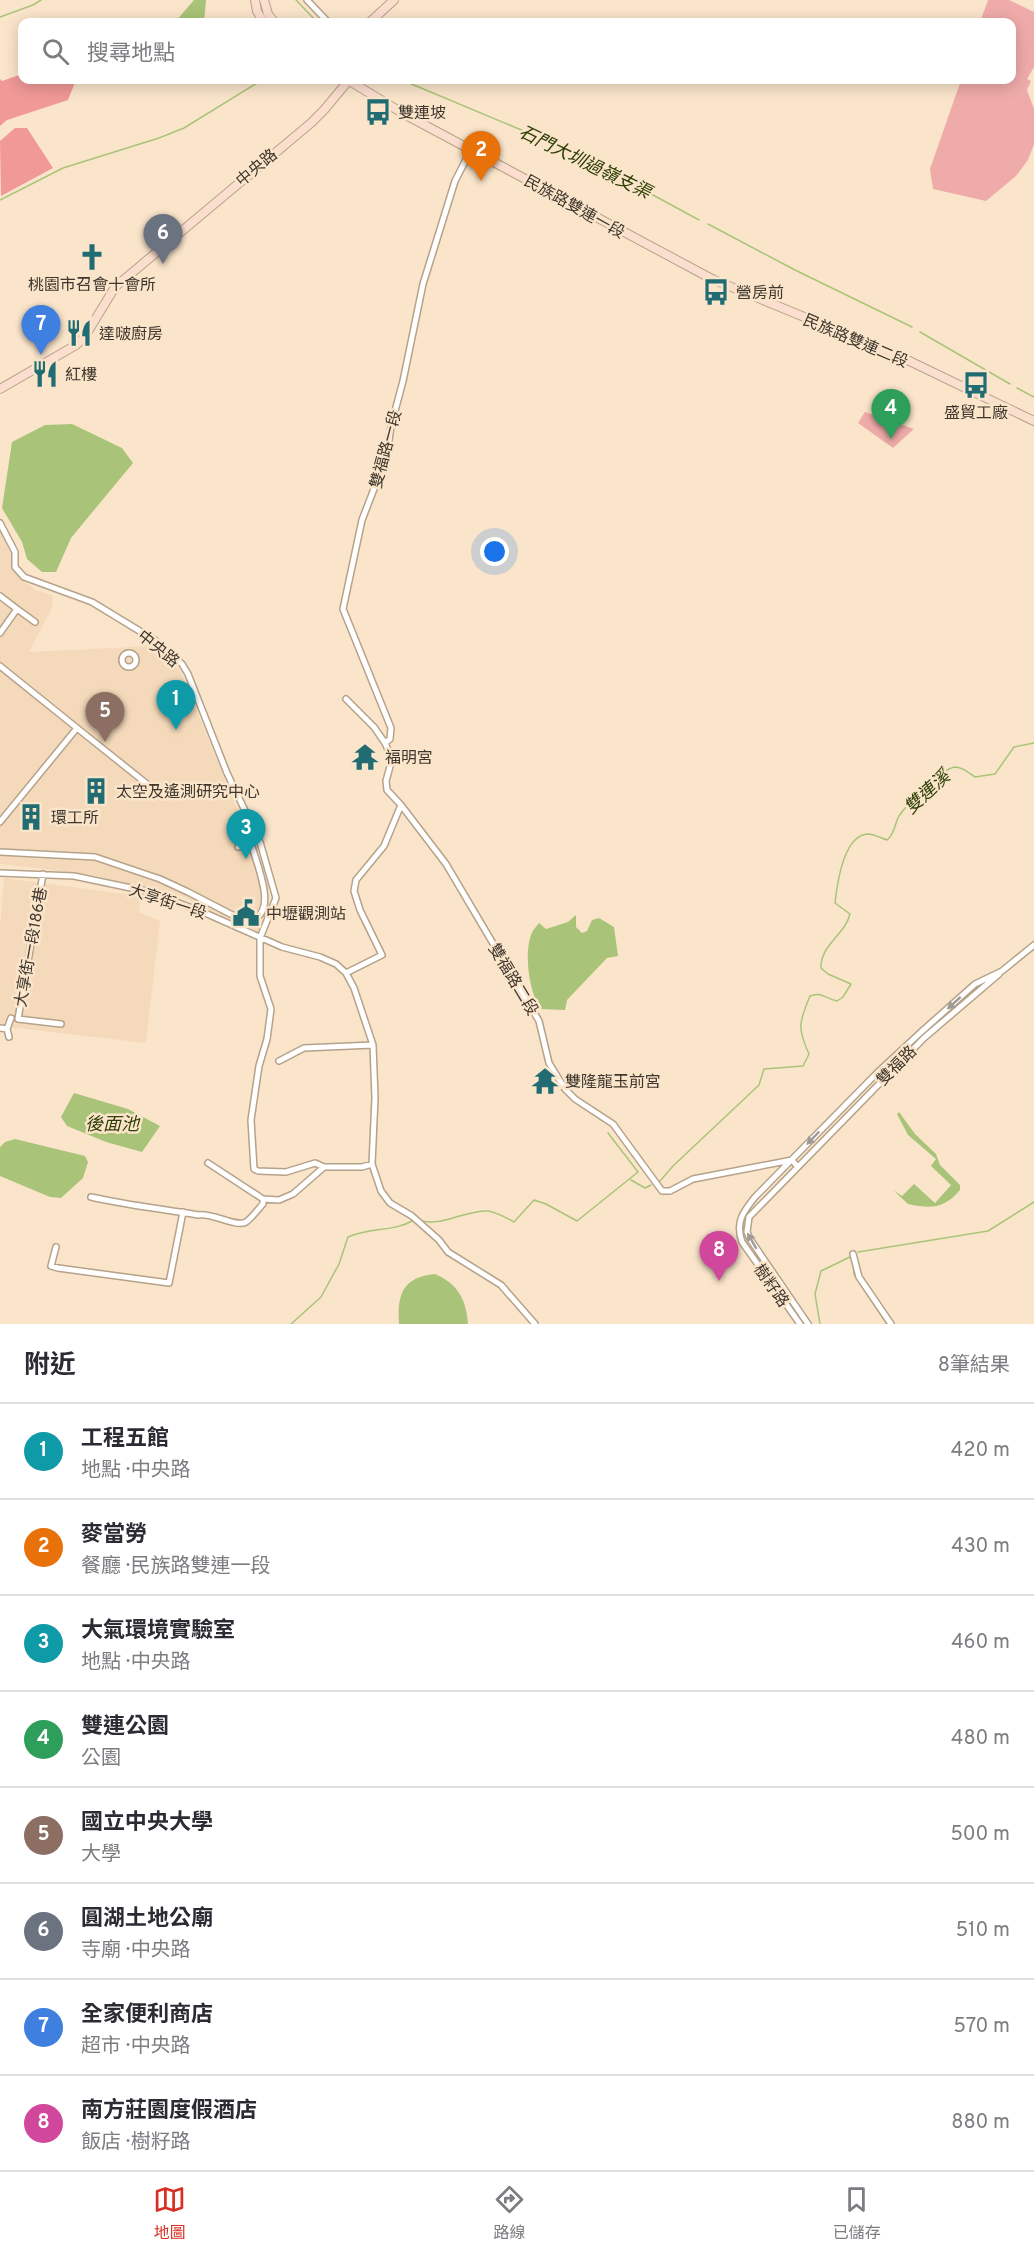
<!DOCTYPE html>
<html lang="zh-TW">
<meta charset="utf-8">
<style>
:root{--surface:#fff;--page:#f2f2f3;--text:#2b2b33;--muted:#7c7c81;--line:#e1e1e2;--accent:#d93025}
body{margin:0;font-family:Overpass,"Noto Sans TC",sans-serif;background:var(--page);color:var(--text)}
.you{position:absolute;left:495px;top:552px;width:21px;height:21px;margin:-15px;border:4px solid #fff;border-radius:50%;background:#1a73e8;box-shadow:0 0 0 9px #1a73e833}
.badge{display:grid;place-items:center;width:39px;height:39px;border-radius:50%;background:var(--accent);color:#fff;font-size:20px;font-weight:700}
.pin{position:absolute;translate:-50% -50px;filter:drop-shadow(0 2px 3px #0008)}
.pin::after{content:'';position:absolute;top:32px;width:21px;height:18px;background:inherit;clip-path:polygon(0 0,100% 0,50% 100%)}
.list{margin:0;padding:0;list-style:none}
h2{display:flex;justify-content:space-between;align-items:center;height:78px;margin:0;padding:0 24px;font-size:26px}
h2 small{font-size:20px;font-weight:400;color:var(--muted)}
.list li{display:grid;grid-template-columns:39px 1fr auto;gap:18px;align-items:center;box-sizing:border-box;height:96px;padding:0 24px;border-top:2px solid var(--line)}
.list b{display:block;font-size:22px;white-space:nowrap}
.list p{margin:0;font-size:20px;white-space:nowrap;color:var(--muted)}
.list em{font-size:20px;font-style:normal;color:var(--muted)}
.icon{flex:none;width:33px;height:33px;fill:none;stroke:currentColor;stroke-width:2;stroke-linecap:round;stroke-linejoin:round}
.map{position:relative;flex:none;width:1034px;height:1324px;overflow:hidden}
.search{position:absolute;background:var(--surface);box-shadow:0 3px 15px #0003;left:18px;right:18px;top:18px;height:66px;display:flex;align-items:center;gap:15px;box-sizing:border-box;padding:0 21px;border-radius:12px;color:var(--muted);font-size:22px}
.sheet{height:846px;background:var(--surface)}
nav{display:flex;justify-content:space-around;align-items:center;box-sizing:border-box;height:84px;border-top:2px solid var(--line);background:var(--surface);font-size:16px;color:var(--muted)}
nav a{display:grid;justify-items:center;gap:3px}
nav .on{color:var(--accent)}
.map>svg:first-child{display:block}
.built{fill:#f4daba}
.green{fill:#efaba9}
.forest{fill:#f09997}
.water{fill:#a9c478}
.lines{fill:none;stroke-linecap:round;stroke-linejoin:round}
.stream{stroke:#a9c478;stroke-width:1.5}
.street-casing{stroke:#b6a289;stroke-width:8}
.secondary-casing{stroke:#b6a289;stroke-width:10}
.street{stroke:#fff;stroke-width:5}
.secondary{stroke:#fcdecf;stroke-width:8}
.oneway{fill:#9f9b96}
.labels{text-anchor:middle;stroke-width:5;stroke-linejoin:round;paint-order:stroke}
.poi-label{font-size:16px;fill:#3f372d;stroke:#fae5cb;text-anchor:start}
.street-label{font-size:16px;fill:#3f372d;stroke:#fae5cb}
.water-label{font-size:18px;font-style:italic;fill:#2f3f05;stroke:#fae5cb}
</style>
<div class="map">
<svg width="1034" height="1324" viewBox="0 0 1034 1324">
<rect width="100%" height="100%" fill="#fae5cb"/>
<path class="built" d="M0,527L19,577L34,589L53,596L52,608L29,652L153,646L180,670L269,887L258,934L177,894L140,887L94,875L0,864Z
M4,878L140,896L139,912L160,921L146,1043L0,1026V927Z"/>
<path class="green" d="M988,0H1009L1034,12V67L1027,79L1031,81L1027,90L1034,109V144L1028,160L1016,176L986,201L933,189L930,169L961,80H1012V22H980Z
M865,412L914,429L893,448L858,423Z"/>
<path class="forest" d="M22,74V80H76L68,100L7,120L0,126V79L2,81Z
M15,128H27L53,168L1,196L0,141Z"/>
<path class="water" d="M194,0H206L204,22H175Z
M72,424L122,448L133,463L71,538L56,572H42L27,559L22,542L2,508L12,442L45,425Z
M576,915V927L582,933L587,931L592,920L599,918L614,927L618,956L607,958L567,1000L565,1010L540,1009C529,991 524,954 531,935C532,931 536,927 539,923L546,929L568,922Z
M74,1093L128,1109L160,1126L142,1152L106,1142L67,1126L61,1117Z
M899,1112L915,1134L936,1154L940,1165L960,1185V1190C944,1209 931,1209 908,1204L893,1190L902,1196L914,1184L935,1203L951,1185L931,1166L936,1159L908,1135L897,1114Z
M15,1139L85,1156L88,1162L83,1178L61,1198L50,1197L0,1176V1147L5,1142Z
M435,1274C458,1284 466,1299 468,1324H399C397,1294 403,1277 435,1274Z"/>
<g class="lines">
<path class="stream" d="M296,0L317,22
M0,17L33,5L41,0
M402,80L574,152L699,220
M0,200L63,168L159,138L184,128L262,80
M708,224L795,270L912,327
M920,332L1010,384
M1017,388L1034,397
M631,1180L645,1188L651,1185
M660,1181L673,1166L759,1085L764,1069L803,1066L809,1054C797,1028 799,1022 810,996C821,991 826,999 837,1001L843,997L851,984L828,974L821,968C820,945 845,935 850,914L835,903C837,885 843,835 868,834C874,834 881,838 887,840C895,834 894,825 899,816C907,804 941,769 955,767C963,767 969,773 975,777L995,774L1014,747L1034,743
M422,1221C444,1226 465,1210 488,1211C496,1212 507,1218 514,1222L534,1200L546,1204L577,1221L638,1172L608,1133
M858,1252L988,1231L1034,1202
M853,1263L854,1274L857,1279
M861,1285L887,1324
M291,1324L321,1297L339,1264L348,1237C371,1227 394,1232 414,1220
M820,1324L815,1294L821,1271L852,1256"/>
<defs>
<path id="street" d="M307,0L328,22
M0,523L15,552V567L24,577L92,602L156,641L182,664L188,674L227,773L260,842L276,898L260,938V976L271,1009L267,1039L259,1066L251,1120L254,1169L258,1171L286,1172L315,1163L324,1167
M0,596L17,609
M0,633L17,609L35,622
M122 660a7 7 0 1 1 14 0a7 7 0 1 1-14 0Z
M0,666L77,728L0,822
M346,699L374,727L385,743L392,759L386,781L387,790L401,805L446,864L539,1021L549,1063L565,1089L575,1099L613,1124L662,1191H670L693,1179L792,1160L797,1166
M77,728L157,792
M385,743L390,739L391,728L343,609L362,520L387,455L391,426L403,381L423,284L455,181L471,150
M0,852L95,857L160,879L188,892L244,921C282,920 257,866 252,846L238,847
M0,873L74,876L150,892L205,913L282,947L320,957L336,964L346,973L354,988L373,1045L375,1098L372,1164L381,1191L390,1203L412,1216L439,1240L448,1252L501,1285L535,1324
M43,874L18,1019L61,1024
M346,973L382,955L360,910L354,891L356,880L384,846L401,805
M0,1028L7,1029L9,1037
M7,1029L11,1018
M279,1061L304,1048L373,1045
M208,1163L263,1199L279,1200L293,1194L324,1167H362L372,1164
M91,1197C126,1205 162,1209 198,1215C212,1212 236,1228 246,1222C252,1218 258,1209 263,1204V1199
M56,1247L51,1266L58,1268L169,1283L183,1212
M853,1254L859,1277L891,1324
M800,1324L742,1242C735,1222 743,1212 755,1197L877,1073L920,1033L975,984L1002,971L1034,945
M808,1324L750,1239L747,1232L749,1217L924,1038L999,974"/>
<path id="secondary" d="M255,0L257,11L263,22
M264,0L268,14L274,22
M370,22L394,0
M348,80L404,114L712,279L899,356L1034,421
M0,389L76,345L84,338L115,287L311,123L324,110L349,80"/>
</defs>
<use href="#street" class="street-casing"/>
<use href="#secondary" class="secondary-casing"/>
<use href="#street" class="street"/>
<use href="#secondary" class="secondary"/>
</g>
<defs><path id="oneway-solid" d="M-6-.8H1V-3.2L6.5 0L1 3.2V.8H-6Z" transform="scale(1.5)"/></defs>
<g class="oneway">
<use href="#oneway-solid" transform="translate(954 1003) rotate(138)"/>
<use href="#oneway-solid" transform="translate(813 1138) rotate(134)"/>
<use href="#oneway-solid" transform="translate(752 1241) rotate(-120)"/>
</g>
<defs>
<symbol id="bus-bare" viewBox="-9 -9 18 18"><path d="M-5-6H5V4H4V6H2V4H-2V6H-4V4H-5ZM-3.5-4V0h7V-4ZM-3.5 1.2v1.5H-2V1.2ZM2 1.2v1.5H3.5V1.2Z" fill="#206c72" stroke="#fae5cb" stroke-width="2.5" paint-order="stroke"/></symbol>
<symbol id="church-bare" viewBox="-9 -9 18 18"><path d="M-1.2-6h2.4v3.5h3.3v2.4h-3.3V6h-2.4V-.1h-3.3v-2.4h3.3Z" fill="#206c72" stroke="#fae5cb" stroke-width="2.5" paint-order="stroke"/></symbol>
<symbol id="restaurant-bare" viewBox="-9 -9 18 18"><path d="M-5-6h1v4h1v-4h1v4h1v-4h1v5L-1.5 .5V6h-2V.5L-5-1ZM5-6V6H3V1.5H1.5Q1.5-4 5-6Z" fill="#206c72" stroke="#fae5cb" stroke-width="2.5" paint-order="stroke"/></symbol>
<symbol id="temple-bare" viewBox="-9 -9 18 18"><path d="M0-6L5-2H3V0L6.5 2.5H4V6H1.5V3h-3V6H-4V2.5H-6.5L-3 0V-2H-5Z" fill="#206c72" stroke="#fae5cb" stroke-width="2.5" paint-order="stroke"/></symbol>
<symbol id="building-bare" viewBox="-9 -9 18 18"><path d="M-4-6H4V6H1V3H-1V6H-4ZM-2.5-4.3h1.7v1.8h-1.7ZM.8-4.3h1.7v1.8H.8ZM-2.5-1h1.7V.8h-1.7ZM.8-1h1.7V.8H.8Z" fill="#206c72" stroke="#fae5cb" stroke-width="2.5" paint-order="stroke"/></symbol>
<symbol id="civic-bare" viewBox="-9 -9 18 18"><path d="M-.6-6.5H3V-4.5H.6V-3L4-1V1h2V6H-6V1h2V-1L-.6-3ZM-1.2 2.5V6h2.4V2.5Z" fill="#206c72" stroke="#fae5cb" stroke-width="2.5" paint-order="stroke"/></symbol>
</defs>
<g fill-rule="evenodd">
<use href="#bus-bare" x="359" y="93" width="38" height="38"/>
<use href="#church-bare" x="73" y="238" width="38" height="38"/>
<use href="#bus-bare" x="697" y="273" width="38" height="38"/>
<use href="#restaurant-bare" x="60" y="314" width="38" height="38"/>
<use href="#restaurant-bare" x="26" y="355" width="38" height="38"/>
<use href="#bus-bare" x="957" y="366" width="38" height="38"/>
<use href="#temple-bare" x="346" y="738" width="38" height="38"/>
<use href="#building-bare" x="77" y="772" width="38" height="38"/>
<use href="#building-bare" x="12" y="798" width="38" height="38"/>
<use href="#civic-bare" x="227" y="894" width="38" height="38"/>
<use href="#temple-bare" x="526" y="1062" width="38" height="38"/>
</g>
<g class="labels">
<g class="poi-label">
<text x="398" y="118">雙連坡</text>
<text x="92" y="290" text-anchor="middle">桃園市召會十會所</text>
<text x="736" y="298">營房前</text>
<text x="99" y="339">達啵廚房</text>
<text x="65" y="380">紅樓</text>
<text x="976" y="418" text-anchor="middle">盛貿工廠</text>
<text x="385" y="763">福明宮</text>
<text x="116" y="797">太空及遙測研究中心</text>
<text x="51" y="823">環工所</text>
<text x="266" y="919">中壢觀測站</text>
<text x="565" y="1087">雙隆龍玉前宮</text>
</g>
<g class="street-label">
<text transform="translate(256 167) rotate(-40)" y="6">中央路</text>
<text transform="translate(575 206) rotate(29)" y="6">民族路雙連一段</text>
<text transform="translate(856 340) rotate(23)" y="6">民族路雙連二段</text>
<text transform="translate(385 449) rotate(-75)" y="6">雙福路一段</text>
<text transform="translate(159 648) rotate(39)" y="6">中央路</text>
<text transform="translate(168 901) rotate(18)" y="6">大享街一段</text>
<text transform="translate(30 947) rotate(-80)" y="6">大享街一段186巷</text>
<text transform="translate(514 979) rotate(59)" y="6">雙福路二段</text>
<text transform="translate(896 1065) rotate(-45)" y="6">雙福路</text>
<text transform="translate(772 1285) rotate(55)" y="6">樹籽路</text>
</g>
<g class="water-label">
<text transform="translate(585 162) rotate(26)" y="6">石門大圳過嶺支渠</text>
<text transform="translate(927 792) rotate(-43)" y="6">雙連溪</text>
<text x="112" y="1130">後面池</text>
</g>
</g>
</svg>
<div class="you"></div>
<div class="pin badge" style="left:176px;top:730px;background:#0f9aa8">1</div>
<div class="pin badge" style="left:481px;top:181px;background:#e8710a">2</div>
<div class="pin badge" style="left:246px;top:859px;background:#0f9aa8">3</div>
<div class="pin badge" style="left:891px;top:439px;background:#2e9e5b">4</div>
<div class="pin badge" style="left:105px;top:742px;background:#8d6e63">5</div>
<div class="pin badge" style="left:163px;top:264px;background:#6b7280">6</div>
<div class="pin badge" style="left:41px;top:355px;background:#3f7fe0">7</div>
<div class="pin badge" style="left:719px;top:1281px;background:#d1479c">8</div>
<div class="search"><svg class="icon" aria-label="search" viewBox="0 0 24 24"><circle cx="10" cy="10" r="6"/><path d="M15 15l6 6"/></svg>搜尋地點</div>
</div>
<section class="sheet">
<h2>附近<small>8筆結果</small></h2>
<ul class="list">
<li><span class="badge" style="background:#0f9aa8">1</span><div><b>工程五館</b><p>地點 · 中央路</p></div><em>420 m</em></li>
<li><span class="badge" style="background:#e8710a">2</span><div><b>麥當勞</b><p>餐廳 · 民族路雙連一段</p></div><em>430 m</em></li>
<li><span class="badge" style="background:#0f9aa8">3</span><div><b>大氣環境實驗室</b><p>地點 · 中央路</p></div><em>460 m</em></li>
<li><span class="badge" style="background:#2e9e5b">4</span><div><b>雙連公園</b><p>公園</p></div><em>480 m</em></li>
<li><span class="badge" style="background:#8d6e63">5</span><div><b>國立中央大學</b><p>大學</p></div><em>500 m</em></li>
<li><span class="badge" style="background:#6b7280">6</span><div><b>圓湖土地公廟</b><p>寺廟 · 中央路</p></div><em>510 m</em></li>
<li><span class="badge" style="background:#3f7fe0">7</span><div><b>全家便利商店</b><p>超市 · 中央路</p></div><em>570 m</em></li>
<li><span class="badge" style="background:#d1479c">8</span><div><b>南方莊園度假酒店</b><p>飯店 · 樹籽路</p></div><em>880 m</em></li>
</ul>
</section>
<nav>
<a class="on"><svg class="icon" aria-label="map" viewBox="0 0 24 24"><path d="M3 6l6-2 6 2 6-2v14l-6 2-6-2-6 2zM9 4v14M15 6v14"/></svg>地圖</a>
<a><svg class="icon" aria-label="directions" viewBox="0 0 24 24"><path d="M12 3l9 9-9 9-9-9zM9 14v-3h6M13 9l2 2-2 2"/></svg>路線</a>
<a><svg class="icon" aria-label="saved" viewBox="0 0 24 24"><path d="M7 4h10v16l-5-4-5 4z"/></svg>已儲存</a>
</nav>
